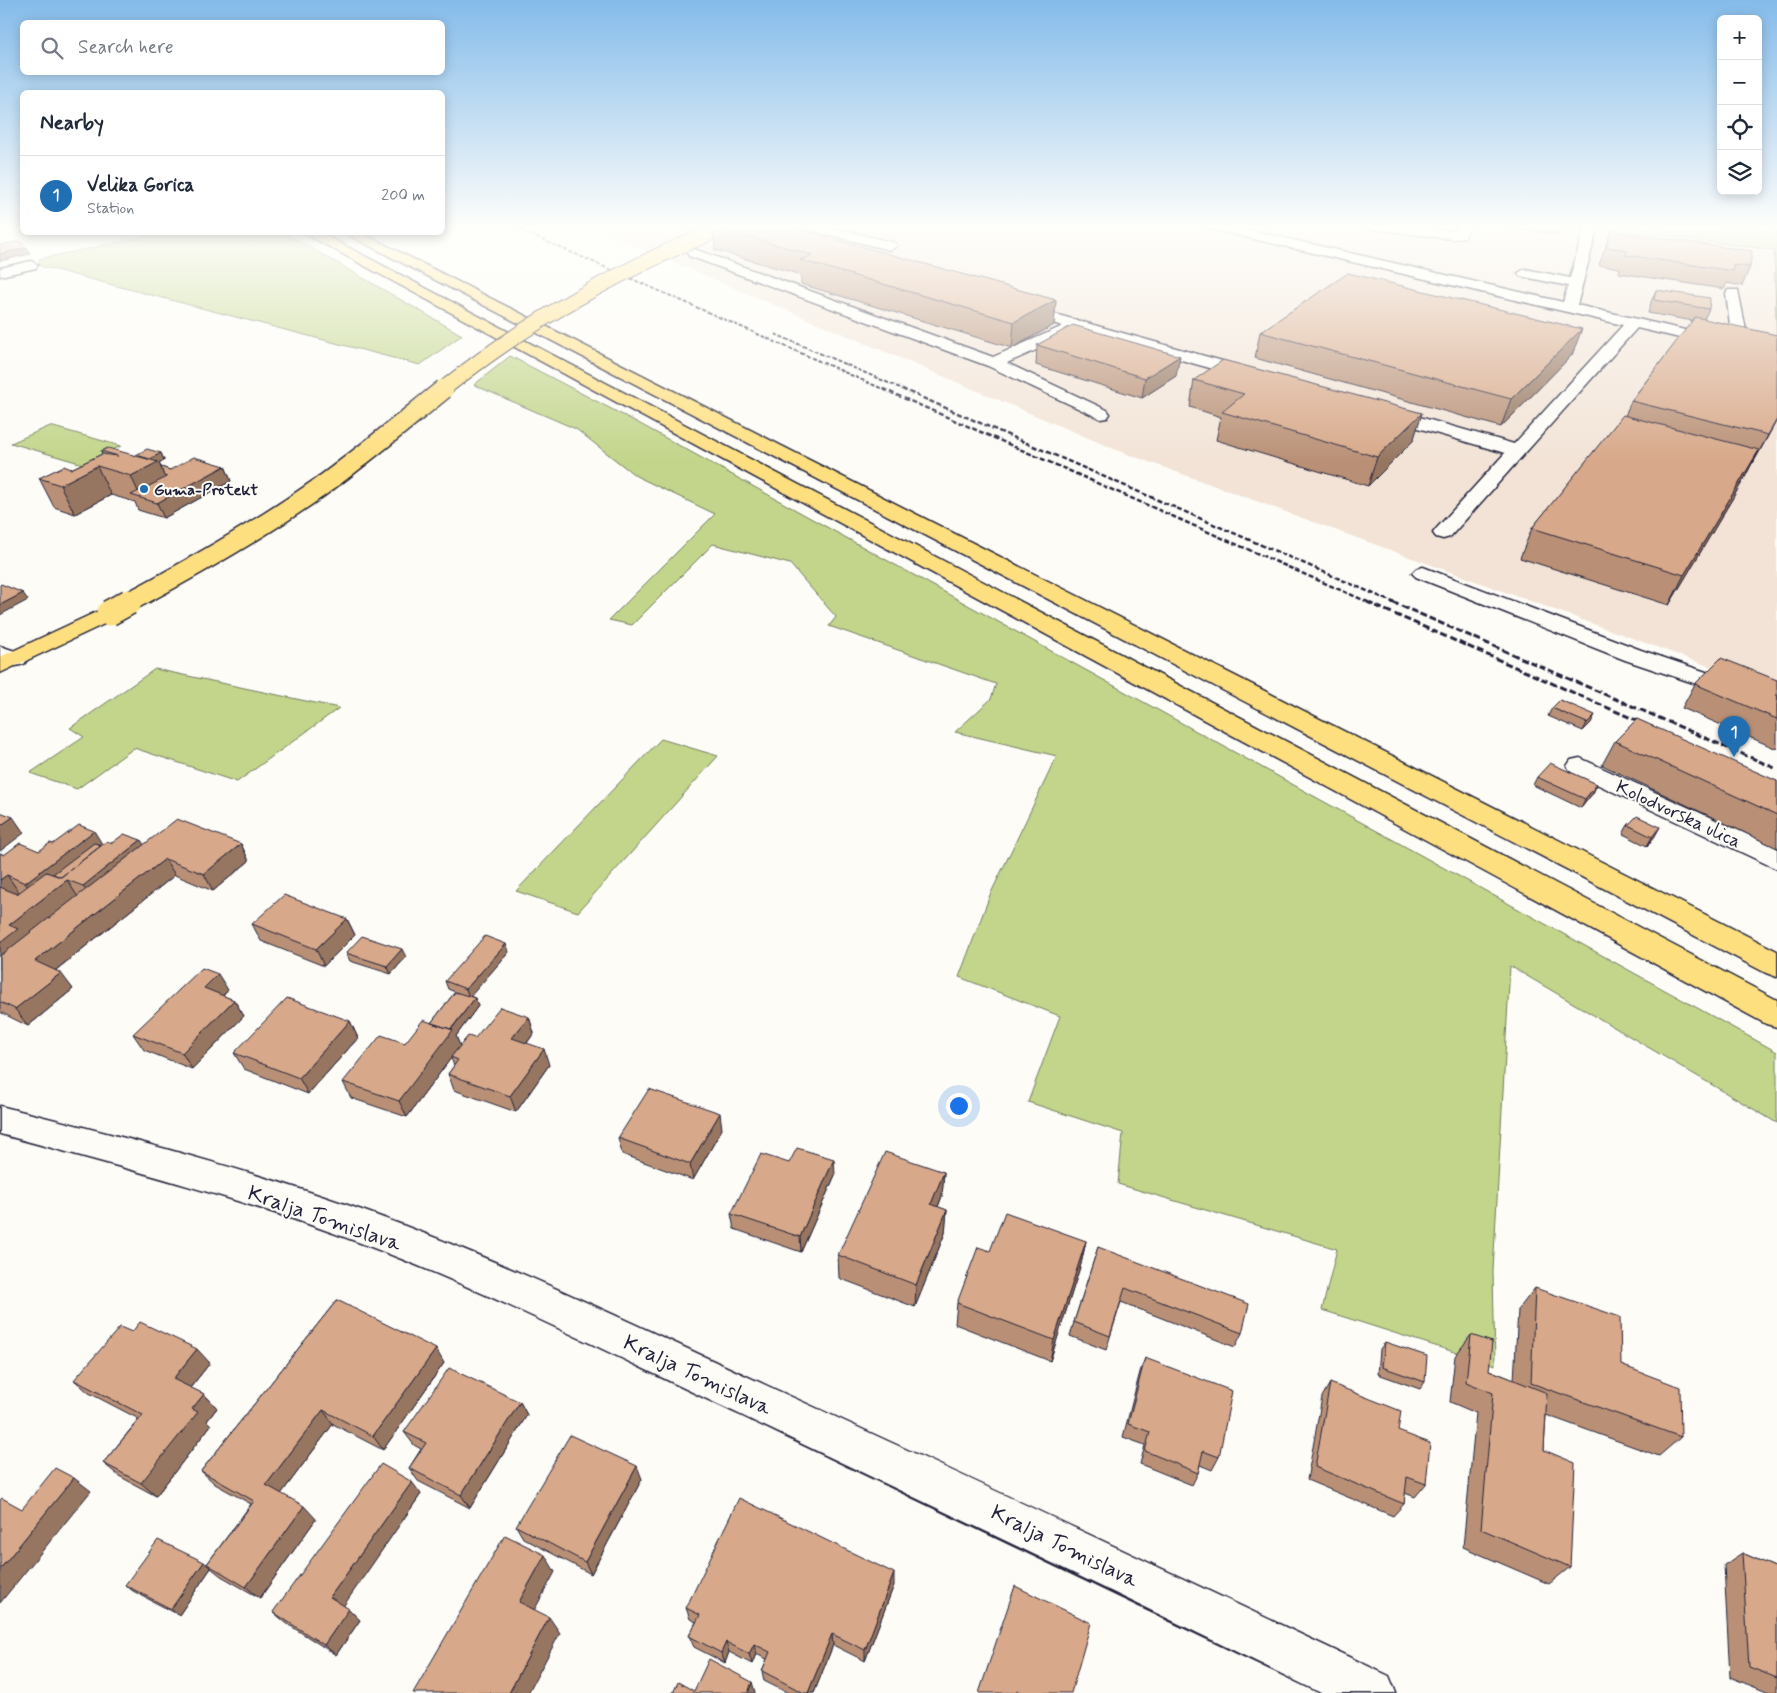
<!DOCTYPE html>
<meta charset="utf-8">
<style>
:root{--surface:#fff;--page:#f2f2f3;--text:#1f2937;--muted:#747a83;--line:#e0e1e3;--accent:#1f6fb2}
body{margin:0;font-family:Mynerve,sans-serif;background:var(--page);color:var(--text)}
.controls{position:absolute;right:15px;top:15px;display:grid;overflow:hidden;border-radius:8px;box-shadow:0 2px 12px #0003}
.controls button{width:45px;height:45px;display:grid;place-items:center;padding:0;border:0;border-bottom:1px solid var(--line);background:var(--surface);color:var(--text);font:25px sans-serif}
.you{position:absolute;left:958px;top:1105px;width:18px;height:18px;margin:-12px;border:4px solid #fff;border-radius:50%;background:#1a73e8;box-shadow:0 0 0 8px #1a73e833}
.badge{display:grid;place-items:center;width:32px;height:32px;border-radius:50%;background:var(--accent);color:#fff;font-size:16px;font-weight:700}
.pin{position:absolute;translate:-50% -41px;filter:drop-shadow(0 1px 2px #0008)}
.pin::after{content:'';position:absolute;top:26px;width:18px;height:15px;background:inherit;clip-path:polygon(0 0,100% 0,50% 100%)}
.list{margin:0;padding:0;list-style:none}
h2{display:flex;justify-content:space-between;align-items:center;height:65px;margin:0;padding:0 20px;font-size:21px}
h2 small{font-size:16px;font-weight:400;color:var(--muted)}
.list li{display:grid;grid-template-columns:32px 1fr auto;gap:15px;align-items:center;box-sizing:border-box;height:80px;padding:0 20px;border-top:1px solid var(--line)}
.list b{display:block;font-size:19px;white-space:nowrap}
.list p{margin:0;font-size:16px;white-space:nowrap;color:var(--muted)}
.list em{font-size:16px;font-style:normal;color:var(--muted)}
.icon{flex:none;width:28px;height:28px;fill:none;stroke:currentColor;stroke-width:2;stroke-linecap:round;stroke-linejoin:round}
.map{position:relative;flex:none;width:1777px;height:1693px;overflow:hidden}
.search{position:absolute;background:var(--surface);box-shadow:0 2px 12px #0003;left:20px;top:20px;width:425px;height:55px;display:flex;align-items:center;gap:12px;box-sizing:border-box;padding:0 18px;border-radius:8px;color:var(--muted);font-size:19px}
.panel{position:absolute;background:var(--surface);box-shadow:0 2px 12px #0003;left:20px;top:90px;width:425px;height:145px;border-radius:8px}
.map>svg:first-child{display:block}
.built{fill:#f2e3d6}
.green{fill:#c2d58a;stroke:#727c62}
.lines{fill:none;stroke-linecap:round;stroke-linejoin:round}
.minor-casing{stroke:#22223b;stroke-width:3}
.major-casing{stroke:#22223b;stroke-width:3}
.highway-casing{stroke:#22223b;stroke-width:3}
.minor{fill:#fdfcf7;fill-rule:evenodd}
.major{fill:#fedf80;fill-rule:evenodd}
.highway{fill:#fedf80;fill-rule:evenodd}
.rail-far2{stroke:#22223b;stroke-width:2;stroke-dasharray:4 2;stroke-linecap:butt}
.rail-far1{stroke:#22223b;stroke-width:2.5;stroke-dasharray:5 2.5;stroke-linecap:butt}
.rail{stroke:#22223b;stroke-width:3;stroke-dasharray:7 3;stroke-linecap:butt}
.major-bridge-far2-casing{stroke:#22223b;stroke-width:17;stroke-linecap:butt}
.major-bridge-far1-casing{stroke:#22223b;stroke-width:22;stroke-linecap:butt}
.major-bridge-casing{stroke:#22223b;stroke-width:28;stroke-linecap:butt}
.major-bridge-far2{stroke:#fedf80;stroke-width:15}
.major-bridge-far1{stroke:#fedf80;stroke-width:19}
.major-bridge{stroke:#fedf80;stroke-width:25}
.wall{fill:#b99076;stroke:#22223b}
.shaded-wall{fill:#967660;stroke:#22223b}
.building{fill:#d7a889;stroke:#22223b}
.poi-dot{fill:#1f6fb2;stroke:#fdfcf7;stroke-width:2}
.labels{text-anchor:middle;stroke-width:4;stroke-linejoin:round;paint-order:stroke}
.far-poi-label{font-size:16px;font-weight:bold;fill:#22223b;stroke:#fdfcf7;text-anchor:start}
.street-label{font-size:19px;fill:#22223b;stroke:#fdfcf7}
.near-street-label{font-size:22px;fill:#22223b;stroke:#fdfcf7}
</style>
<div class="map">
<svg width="1777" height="1693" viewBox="0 0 1777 1693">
<rect width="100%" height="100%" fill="#fdfcf7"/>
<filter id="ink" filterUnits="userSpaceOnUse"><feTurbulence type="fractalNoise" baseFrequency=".02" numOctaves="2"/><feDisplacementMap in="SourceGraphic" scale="10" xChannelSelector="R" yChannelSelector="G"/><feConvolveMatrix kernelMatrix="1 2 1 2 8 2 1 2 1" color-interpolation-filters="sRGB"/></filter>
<g filter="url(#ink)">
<path class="built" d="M586,225H1602L1601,228L1774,250L1777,351L1581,305L1574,311L1777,360V691L1119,451Z"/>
<path class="green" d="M1602,225H1777V351L1774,250L1601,228Z
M163,233H285L462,335L420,365L40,266L39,259Z
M510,356L642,425L1777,1052V1123L1510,966L1493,1271L1495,1365L1322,1310L1337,1249L1118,1184L1123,1133L1028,1102L1060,1016L959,977L990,895L1057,756L955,732L991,699L996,684L829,626L836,617L790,564L713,544L632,625L609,620L715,514L636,476L576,429L474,385Z
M50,426L121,446L83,464L11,443Z
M155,669L339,708L237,782L134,748L77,789L30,773L84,737L70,728Z
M661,739L718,756L578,912L516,891Z"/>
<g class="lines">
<defs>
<path id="minor" d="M686,225H707L740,234L742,237L735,241L687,228Z
M801,225H823L895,243L897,246L890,250L802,228Z
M1204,225H1228L1563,302L1568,286L1520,276L1518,273L1525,269L1570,278L1585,225H1598L1577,305L1732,341L1726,293L1728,290H1738L1749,345L1777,351V361L1637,328L1450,537L1443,539L1436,537L1433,533L1436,529L1505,453L1376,416L1373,412L1376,408H1388L1514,444L1623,325L1210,229Z
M1367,225H1406L1452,231H1455L1457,225H1470L1465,237L1452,239L1373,229Z
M694,249L993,357L1063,326L1014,312L1011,309L1014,306L1019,304L1258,371L1260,375L1258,379L1252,380L1079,331L1007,363L1107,410L1110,414L1107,418L1101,419L988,366L689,256L687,253L689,250Z
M31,261L38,265L36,268L0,276V268Z
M1423,567L1641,650L1777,696V711L1625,660L1416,577L1412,573L1416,569Z
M0,646L24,654L28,659L24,664L16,666L0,661Z
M1580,758L1777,848V869L1571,772L1567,766L1571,760Z
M0,1106C124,1137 249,1169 370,1213C508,1263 640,1327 772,1388C979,1482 1184,1579 1389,1676L1396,1693H1321C1129,1599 935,1507 741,1415C617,1357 494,1294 366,1245C247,1200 123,1167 0,1134Z"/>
<path id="major" d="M109,606L117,608L120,613L117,618L0,673V657Z"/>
<path id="highway" d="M302,232H319L1777,1000V1027L1766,1024Z
M343,232H360L1777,951V977L1766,973Z"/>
</defs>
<use href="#minor" class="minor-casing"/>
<use href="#major" class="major-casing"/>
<use href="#highway" class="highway-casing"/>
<use href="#minor" class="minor"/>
<use href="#major" class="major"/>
<use href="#highway" class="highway"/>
<path class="rail-far2" d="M509,225L885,390
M775,334L905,390"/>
<path class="rail-far1" d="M883,389L1370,603
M902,389L1395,603"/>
<path class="rail" d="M1367,602L1647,725
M1392,602L1777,769"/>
<defs>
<path id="major-bridge-far2" d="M442,390C529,320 625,267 729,225"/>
<path id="major-bridge-far1" d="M127,603C193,568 258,531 319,488C362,457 402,423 444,389"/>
<path id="major-bridge" d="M109,613L129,602"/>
</defs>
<use href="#major-bridge-far2" class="major-bridge-far2-casing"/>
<use href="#major-bridge-far1" class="major-bridge-far1-casing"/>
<use href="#major-bridge" class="major-bridge-casing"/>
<use href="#major-bridge-far2" class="major-bridge-far2"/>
<use href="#major-bridge-far1" class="major-bridge-far1"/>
<use href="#major-bridge" class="major-bridge"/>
</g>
<path class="wall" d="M1493,225H1571L1569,231L1561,230L1559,235Z
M713,227L1056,300L1054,325L1012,348L801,284V275L715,250Z
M1611,231L1750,267L1742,286L1727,283L1724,289L1619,273L1620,268L1599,265Z
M1656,290L1709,309L1704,319L1777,420L1753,463H1752L1744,479L1669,605L1520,558L1532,528L1625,416L1631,401L1693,321L1648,313L1651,302Z
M1260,332L1572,355L1501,427L1255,358Z
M1037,345L1176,376L1142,398L1036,365Z
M1194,380L1422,413L1413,441L1368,486L1216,440L1221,417L1190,407Z
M101,451L136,456V455L161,453L164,460L159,463L161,467L170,470L225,466L231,481L164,518L138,510L135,502L111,495L75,514L54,507L39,478L71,469L102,454Z
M1777,680V749L1682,708L1695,684Z
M1552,708L1591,723L1583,731L1548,716Z
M1615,741L1777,781V848L1602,765Z
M1537,777L1597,784L1593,793L1581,808L1533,785Z
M1628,825L1655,836L1647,846L1623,834Z
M112,843L144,845L241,844L249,861L213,891L175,875L56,970L73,989L28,1026L0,1012V853L4,855L39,851L53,844L103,845Z
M347,919L355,935L324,966L261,941L252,924Z
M509,952L470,996L475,998L478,1006L456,1036L460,1046L475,1038L529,1017L534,1033L527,1043L549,1065L516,1112L454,1090L448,1074L454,1066L451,1058L407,1117L351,1098L343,1082L405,1043L431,1023L455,992L448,989L445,981Z
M346,953L406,957L391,974L350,961Z
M228,990L223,996L234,1000L244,1016L192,1069L144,1050L133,1034Z
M350,1021L358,1038L308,1094L244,1069L234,1053Z
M722,1129L693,1180L622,1154L618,1138Z
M789,1163L835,1175L801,1252L734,1229L731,1214Z
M944,1172L942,1196L938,1207L947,1210L945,1233L915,1307L839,1278L838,1255Z
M1086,1241L1081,1264L1050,1361L955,1324L957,1303L990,1251Z
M1098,1247L1242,1333L1235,1347L1121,1302L1106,1350L1070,1336L1074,1322Z
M1535,1288L1621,1365L1681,1437L1659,1456L1546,1415L1544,1450L1570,1567L1549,1584L1463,1547L1476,1413L1450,1402L1455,1356L1471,1335L1489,1370L1514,1380L1518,1310Z
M337,1300L444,1363L383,1450L333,1424L281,1494L316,1519L260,1598L221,1576L211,1568L179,1615L133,1591L125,1585L207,1564L251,1504L215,1484L201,1471Z
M132,1332L210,1363L190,1388L204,1394L217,1408L207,1421L211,1425L156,1496L119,1476L103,1463L139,1419L89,1393L74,1380Z
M1385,1342L1425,1382L1420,1389L1378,1374L1380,1349Z
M1145,1358L1219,1457L1212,1470L1200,1465L1198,1473L1192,1485L1140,1464L1145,1445L1123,1437L1140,1372Z
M1330,1383L1398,1431L1426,1484L1415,1497L1405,1493L1404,1504L1393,1516L1307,1480L1322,1397Z
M520,1402L527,1415L470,1508L418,1481L409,1468L421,1449L414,1445L404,1432Z
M642,1479L591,1574L523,1538L516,1526Z
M421,1494L343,1605L360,1620L336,1655L286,1623L273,1612Z
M1742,1553L1777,1568V1693H1769L1730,1677L1724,1565Z
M894,1585L865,1661L833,1645L814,1693H788L764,1681L762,1671L767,1659L756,1654L752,1664L729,1652L725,1663L694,1647L689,1636L696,1622L690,1619L686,1608Z"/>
<path class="shaded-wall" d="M27,248L30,254L0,261V254Z
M1056,300L1054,325L1012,348L1014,322Z
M1582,329L1572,355L1501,427L1511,399Z
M1180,356L1176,376L1142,398L1145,378Z
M1422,413L1413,441L1368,486L1377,457Z
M1777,419V420L1753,463L1768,435Z
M1759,450L1744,479L1669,605L1684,575Z
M161,453L164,460L159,463L171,491L141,498L131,476L152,465L150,459Z
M97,466L111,495L75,514L60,485Z
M225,466L231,481L164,518L157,503Z
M23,593L28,600L0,615V605Z
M1595,715L1591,723L1583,731L1587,723Z
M1597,784L1593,793L1581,808L1585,799Z
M13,817L24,833L0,851V826Z
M1660,827L1655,836L1647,846L1652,837Z
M94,831L104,847L37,899L25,883Z
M141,840L151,856L93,902L83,886Z
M241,844L249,861L213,891L204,874Z
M165,859L175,875L47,977L35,961Z
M7,875L19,892L9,899L0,886V880Z
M67,880L78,897L0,970V943L9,925Z
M347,919L355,935L324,966L316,949Z
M506,944L509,952L469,998L466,989Z
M402,949L406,957L391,974L387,966Z
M61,973L73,989L28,1026L15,1009Z
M218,974L228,990L214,1005L204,988Z
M475,998L478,1006L456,1036L460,1046L407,1117L399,1101L447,1035Z
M234,1000L244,1016L192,1069L182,1053Z
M529,1017L534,1033L518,1055L512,1038Z
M350,1021L358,1038L308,1094L299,1078Z
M544,1049L549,1065L516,1112L510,1096Z
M720,1113L722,1129L693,1180L690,1164Z
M834,1159L835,1175L801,1252L800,1237Z
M944,1172L942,1196L930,1227L931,1204Z
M947,1210L945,1233L915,1307L916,1285Z
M1086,1241L1081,1264L1050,1361L1054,1340Z
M197,1349L210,1363L186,1393L173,1379Z
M436,1349L444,1363L383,1450L373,1436Z
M204,1394L217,1408L207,1421L211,1425L156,1496L141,1483L192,1409Z
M520,1402L527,1415L470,1508L461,1495Z
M323,1410L333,1424L278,1498L266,1485Z
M637,1466L642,1479L591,1574L585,1562Z
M74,1478L91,1491L0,1603V1569Z
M412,1482L421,1494L342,1608L330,1597Z
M304,1506L316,1519L260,1598L246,1587Z
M545,1555L555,1572L530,1618L519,1602Z
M204,1562L211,1568L179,1615L171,1609Z
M894,1573V1585L865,1661V1650Z
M349,1609L360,1620L336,1655L324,1645Z
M549,1617L560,1633L528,1693H509Z
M832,1634L833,1645L814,1693H808Z
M726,1642L729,1652L725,1663L721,1653Z
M754,1644L756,1654L752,1664L749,1654Z
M752,1682L755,1692V1693H748Z"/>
<path class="building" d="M717,225H784L1056,300L1014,322L800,260L813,255L713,227Z
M1611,231L1752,251L1750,267L1733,265V271L1626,255L1627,250L1606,247Z
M20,241L27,248L0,254V245Z
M1348,273L1582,329L1511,399L1260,332Z
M1656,290L1710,298L1709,309L1654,300Z
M1695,317L1777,335V419L1768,435L1631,401Z
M1073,325L1180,356L1145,378L1037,345Z
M1223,360L1422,413L1377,457L1222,412L1244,394L1194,380Z
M1623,415L1759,450L1684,575L1532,528Z
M108,448L158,462L131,476L97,466L60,485L39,478L64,466L71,469L102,454L118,456L101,451Z
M147,449L161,453L150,459L136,455Z
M194,457L225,466L157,503L131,495L167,477L164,476L161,467L170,470Z
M1,584L23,593L0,605V585Z
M1721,658L1777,680V719L1695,684Z
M1560,700L1595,715L1587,723L1552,708Z
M1637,719L1777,781V815L1615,741Z
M1550,763L1597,784L1585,799L1537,777Z
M0,812L13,817L0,826Z
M1637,816L1660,827L1652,837L1628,825Z
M177,819L241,844L204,874L165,859L35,961L61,973L15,1009L0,1002V956Z
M79,825L94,831L25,883L7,875L0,880V853L4,855L20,843L39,851L50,843L53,844Z
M124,834L141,840L83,886L67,880L9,925L18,929L0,943V887L17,894L46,872L61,877L107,841L112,843Z
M94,843L102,845L61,877L53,874Z
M284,895L347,919L316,949L252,924Z
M362,936L402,949L387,966L346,953Z
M485,936L506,944L466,989L445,981Z
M202,968L218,974L204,988L234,1000L182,1053L133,1034Z
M455,992L475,998L451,1029L431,1023Z
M287,998L350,1021L299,1078L234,1053Z
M500,1007L529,1017L512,1038L544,1049L510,1096L448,1074L458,1060L451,1057L468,1036L475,1038Z
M423,1020L453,1030L399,1101L343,1082L381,1035L405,1043Z
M649,1089L720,1113L690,1164L618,1138Z
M797,1148L834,1159L800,1237L731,1214L761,1154L789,1163Z
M885,1152L944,1172L931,1204L947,1210L916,1285L838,1255Z
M1005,1212L1086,1241L1054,1340L957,1303L978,1247L990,1251Z
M1098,1247L1249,1304L1242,1333L1125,1288L1110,1336L1074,1322Z
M1535,1288L1620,1317L1621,1365L1680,1387L1681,1437L1531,1383Z
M337,1300L436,1349L373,1436L323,1410L266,1485L304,1506L246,1587L207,1564L254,1501L201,1471Z
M140,1322L197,1349L173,1379L204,1394L192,1409L198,1412L141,1483L103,1463L143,1415L74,1380L120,1327L132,1332Z
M1471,1335L1492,1342L1489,1370L1547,1393L1544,1450L1575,1463L1570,1567L1481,1529L1493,1393L1466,1382Z
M1385,1342L1427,1356L1425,1382L1382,1367Z
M1145,1358L1232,1391L1219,1457L1203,1451L1198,1473L1145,1451L1150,1432L1128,1424Z
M449,1368L520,1402L461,1495L409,1468L426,1443L404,1432Z
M1330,1383L1401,1411L1398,1431L1430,1443L1426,1484L1407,1477L1404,1504L1315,1467Z
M570,1435L637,1466L585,1562L516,1526Z
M381,1464L412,1482L330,1597L349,1609L324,1645L273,1612Z
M55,1468L74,1478L0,1569V1500L2,1498L22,1509Z
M739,1498L894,1573L865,1650L832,1634L808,1693H804L762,1671L770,1652L754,1644L749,1654L726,1642L721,1653L689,1636L700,1615L686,1608Z
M505,1535L545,1555L519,1602L549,1617L509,1693H413Z
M158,1540L204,1562L171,1609L125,1585Z
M1742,1553L1777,1568V1678L1749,1667Z
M1015,1586L1091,1623L1071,1693H1023L1017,1690L1016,1693H979Z
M709,1659L752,1682L748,1693H673L678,1682L694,1691Z"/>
</g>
<linearGradient id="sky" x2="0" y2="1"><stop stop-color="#84bbea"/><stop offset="0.49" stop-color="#fefefb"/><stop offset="1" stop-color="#fefefb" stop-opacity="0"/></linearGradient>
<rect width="1777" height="462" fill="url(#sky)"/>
<circle class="poi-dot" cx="144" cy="489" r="5"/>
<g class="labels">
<g class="far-poi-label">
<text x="154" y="495">Guma-Protekt</text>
</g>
<g class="street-label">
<text transform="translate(1679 813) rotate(25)" y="7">Kolodvorska ulica</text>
</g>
<g class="near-street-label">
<text transform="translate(325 1217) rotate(19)" y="8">Kralja Tomislava</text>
<text transform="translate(698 1374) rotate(25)" y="8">Kralja Tomislava</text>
<text transform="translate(1065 1545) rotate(26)" y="8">Kralja Tomislava</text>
</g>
</g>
</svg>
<div class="controls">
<button>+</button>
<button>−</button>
<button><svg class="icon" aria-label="locate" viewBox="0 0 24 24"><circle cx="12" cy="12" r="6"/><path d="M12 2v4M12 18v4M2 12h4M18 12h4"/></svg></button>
<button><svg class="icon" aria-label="layers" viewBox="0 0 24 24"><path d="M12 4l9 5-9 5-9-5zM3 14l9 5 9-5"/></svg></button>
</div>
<div class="you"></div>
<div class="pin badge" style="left:1734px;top:757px">1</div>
<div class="search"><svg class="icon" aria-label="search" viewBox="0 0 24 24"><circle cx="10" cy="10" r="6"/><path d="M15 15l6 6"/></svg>Search here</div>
<section class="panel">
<h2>Nearby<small></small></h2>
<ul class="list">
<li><span class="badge">1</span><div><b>Velika Gorica</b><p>Station</p></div><em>200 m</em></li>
</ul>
</section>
</div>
